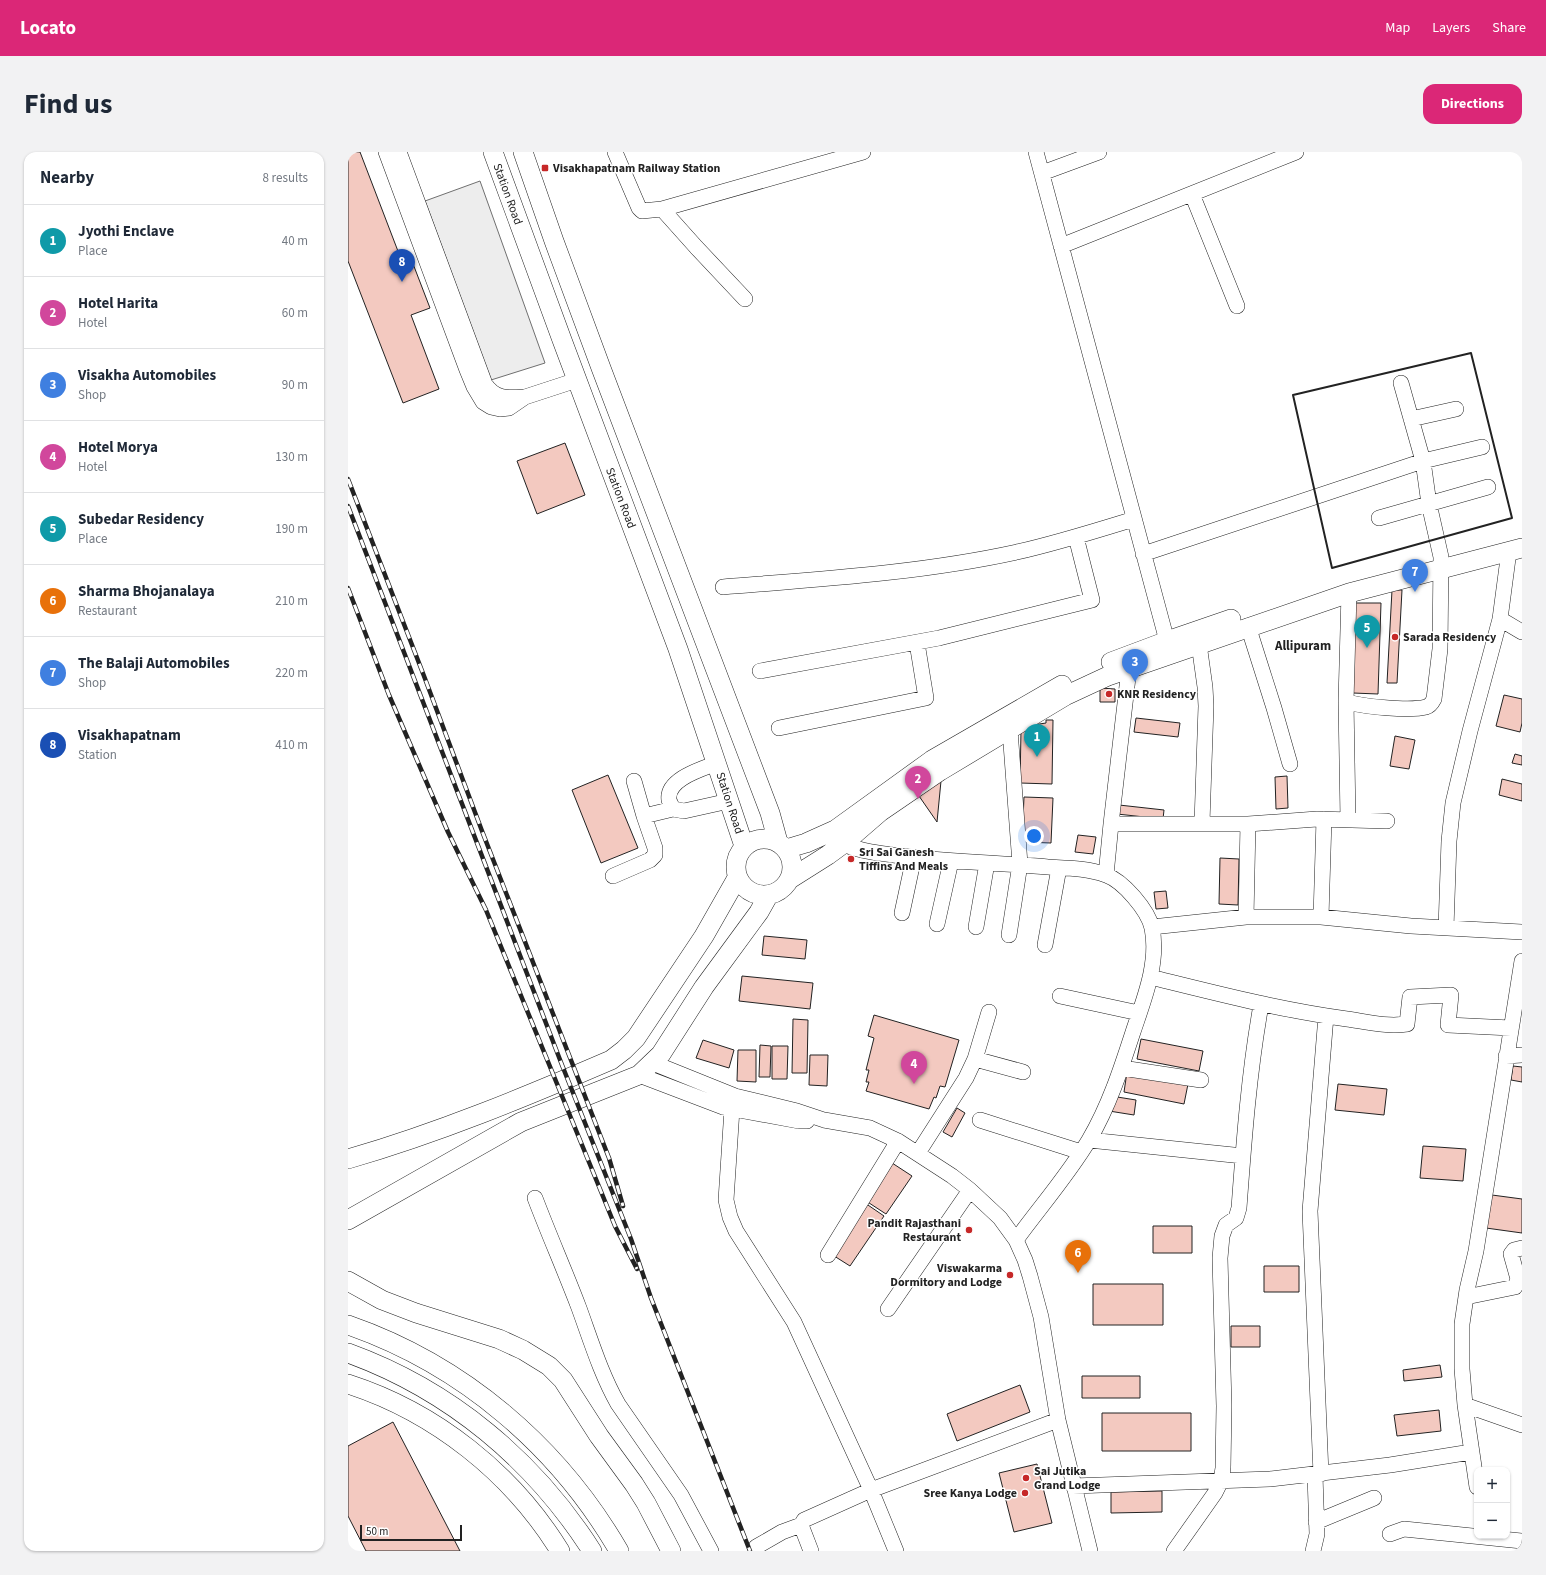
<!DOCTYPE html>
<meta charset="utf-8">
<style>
:root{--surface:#fff;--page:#f2f2f3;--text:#1f2937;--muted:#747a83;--line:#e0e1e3;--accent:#db2777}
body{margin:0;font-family:"Source Sans 3",sans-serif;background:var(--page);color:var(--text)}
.controls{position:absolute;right:12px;bottom:12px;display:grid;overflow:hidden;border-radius:8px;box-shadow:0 1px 3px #0004}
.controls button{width:36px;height:36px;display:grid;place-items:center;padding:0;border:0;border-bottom:1px solid var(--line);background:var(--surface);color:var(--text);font:20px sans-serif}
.scale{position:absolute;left:12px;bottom:10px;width:102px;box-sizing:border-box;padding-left:4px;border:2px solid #222;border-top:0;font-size:11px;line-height:14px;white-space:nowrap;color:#222;-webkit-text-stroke:3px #fff;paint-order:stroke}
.you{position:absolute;left:686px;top:684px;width:14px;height:14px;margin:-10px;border:3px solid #fff;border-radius:50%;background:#1a73e8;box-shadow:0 0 0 6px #1a73e833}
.badge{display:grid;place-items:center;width:26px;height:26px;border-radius:50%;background:var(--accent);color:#fff;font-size:13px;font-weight:700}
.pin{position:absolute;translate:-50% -33px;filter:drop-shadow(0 1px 2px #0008)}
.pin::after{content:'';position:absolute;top:21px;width:14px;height:12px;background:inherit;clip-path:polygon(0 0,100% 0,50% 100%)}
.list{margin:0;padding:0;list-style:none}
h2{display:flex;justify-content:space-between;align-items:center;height:52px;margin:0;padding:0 16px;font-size:17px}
h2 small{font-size:13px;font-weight:400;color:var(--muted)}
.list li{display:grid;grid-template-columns:26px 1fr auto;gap:12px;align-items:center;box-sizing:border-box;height:72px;padding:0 16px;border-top:1px solid var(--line)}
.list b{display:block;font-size:15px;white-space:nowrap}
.list p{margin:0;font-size:13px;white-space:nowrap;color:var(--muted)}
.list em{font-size:13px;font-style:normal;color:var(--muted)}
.map{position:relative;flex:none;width:1174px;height:1399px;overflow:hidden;border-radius:12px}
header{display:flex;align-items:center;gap:24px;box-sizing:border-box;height:56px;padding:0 20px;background:var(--accent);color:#fff}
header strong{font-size:19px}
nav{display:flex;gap:22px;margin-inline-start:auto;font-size:14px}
.intro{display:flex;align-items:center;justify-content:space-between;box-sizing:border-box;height:96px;padding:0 24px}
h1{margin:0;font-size:28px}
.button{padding:10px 18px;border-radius:12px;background:var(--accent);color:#fff;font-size:14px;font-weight:700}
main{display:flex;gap:24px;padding:0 24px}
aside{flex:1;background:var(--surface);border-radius:12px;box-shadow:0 1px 3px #0004}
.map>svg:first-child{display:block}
.parking{fill:#ededed;stroke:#6f6f6f}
.building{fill:#f3c9c0;stroke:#222}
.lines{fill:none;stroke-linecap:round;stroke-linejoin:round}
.minor-casing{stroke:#222;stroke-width:16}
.major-casing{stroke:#222;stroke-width:20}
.minor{stroke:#fff;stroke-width:15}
.major{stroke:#fff;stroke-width:19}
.rail-casing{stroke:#222;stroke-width:4.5}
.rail{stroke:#fff;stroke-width:3;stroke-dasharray:9;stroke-linecap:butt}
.wall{stroke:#222;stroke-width:2}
.poi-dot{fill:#c62828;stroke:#fff;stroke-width:1.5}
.labels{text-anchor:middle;stroke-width:3;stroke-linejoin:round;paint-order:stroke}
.poi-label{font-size:12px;font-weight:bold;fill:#222;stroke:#fff;text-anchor:start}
.street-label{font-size:12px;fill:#222;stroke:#fff}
.neighbourhood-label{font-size:13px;font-weight:bold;fill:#222;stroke:#fff}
</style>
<header>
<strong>Locato</strong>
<nav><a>Map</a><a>Layers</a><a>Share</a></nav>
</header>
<div class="intro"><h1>Find us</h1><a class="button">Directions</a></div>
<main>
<aside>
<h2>Nearby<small>8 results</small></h2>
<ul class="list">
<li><span class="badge" style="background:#0f9aa8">1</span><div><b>Jyothi Enclave</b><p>Place</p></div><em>40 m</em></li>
<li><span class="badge" style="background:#d1479c">2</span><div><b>Hotel Harita</b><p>Hotel</p></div><em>60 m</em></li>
<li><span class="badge" style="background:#3f7fe0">3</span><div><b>Visakha Automobiles</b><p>Shop</p></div><em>90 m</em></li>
<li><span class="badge" style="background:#d1479c">4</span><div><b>Hotel Morya</b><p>Hotel</p></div><em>130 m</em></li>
<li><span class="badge" style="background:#0f9aa8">5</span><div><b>Subedar Residency</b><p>Place</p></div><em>190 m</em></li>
<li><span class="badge" style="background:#e8710a">6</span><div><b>Sharma Bhojanalaya</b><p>Restaurant</p></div><em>210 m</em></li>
<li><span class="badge" style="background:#3f7fe0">7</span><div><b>The Balaji Automobiles</b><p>Shop</p></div><em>220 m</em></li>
<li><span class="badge" style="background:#1a4fb4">8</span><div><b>Visakhapatnam</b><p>Station</p></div><em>410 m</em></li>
</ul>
</aside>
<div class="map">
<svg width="1174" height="1399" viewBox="0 0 1174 1399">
<rect width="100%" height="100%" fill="#fff"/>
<path class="parking" d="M132,29L197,211L143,228L77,49Z"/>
<path class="building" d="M0,0H12L53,107L62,104L82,156L63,163L91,237L55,251L0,109Z
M217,291L237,343L189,362L169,309Z
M1044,438H1054L1049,531H1039Z
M1007,451H1033L1030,542L1005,541Z
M752,536L767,537V550H752Z
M1156,543L1174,547V571L1172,580L1148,574Z
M788,566L832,571L830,585L786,580Z
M698,568H705L704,632L672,631L673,579H685V573L698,571Z
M1047,584L1067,588L1061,617L1042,614Z
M1167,602L1174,604V613L1164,611Z
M260,623L290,696L253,711L224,638Z
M939,624L940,656L928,657L927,625Z
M1154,627L1174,632V649L1151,643Z
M593,629L589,670L571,644Z
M676,645L705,646L703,691L674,690Z
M771,653L816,658L815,667L769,662Z
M730,683L748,685L745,702L727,700Z
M872,706L891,707L890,753L871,752Z
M818,739L820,756L808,757L806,740Z
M416,784L459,788L457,807L414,803Z
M394,824L465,831L462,857L391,849Z
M526,863L611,888L597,935L592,934L588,946L586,945L581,957L518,939L521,930H518L521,918H518L526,886L520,884Z
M445,867L460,868L459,921H444Z
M793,887L855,899L851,919L789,907Z
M355,888L386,898L381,916L348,906Z
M412,893L423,894L422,925H411Z
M424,894H440L439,927H424Z
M390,898H408V930L389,929Z
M462,903H480L479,934L461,933Z
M1165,914L1174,915V930L1163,928Z
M779,920L840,932L836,952L776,940Z
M990,932L1039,937L1036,963L987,958Z
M763,944L788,948L786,963L761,959Z
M609,956L617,961L604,985L595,980Z
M1075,994L1118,997L1115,1029L1072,1026Z
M541,1009L564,1024L538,1062L515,1047Z
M1144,1043L1174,1047V1081L1138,1076Z
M517,1051L536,1064L502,1114L483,1102Z
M805,1074H844V1101H805Z
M916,1114H951V1140H916Z
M745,1132H815V1173H745Z
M883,1174H912V1195H883Z
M1092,1213L1094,1225L1056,1229L1055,1218Z
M734,1224H792V1246H734Z
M672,1233L682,1260L609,1289L599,1262Z
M1091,1258L1093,1279L1049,1284L1046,1263Z
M754,1261H843V1299H754Z
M45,1270L112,1399H18L0,1364V1294Z
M689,1312L704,1371L666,1380L651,1321Z
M814,1339V1360L763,1361V1340Z"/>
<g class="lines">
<defs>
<path id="minor" d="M38,0L119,218L126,235L135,250L143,255L152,257L161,256L177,245L229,228
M51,0L137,232C148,248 160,246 177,245
M267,0L291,56L294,59L314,57L515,0
M688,0L819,489
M694,21L751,0
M844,42L889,154
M314,57L348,95L397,147
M713,94L948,0
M1063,267L1108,257
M1031,366L1140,335
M1161,399L1152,467L1174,480
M795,402L1075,309L1134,295
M375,435C473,427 573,421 669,400C709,391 747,379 786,367
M1001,441L998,549C1012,555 1063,559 1078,555C1082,554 1084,551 1086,547L1092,497L1093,405L1081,352L1075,309L1053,231
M900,474L926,556L942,612
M851,492L857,535L858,554L854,671
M412,519L591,486L744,448L728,385
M998,549L1000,667
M431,576L578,546L569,491
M369,611C354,617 318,627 321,648C322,651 324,654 325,657L336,659L381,649
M286,629L296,664L325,657
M763,672H900L969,667L1039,669
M495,692C517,701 539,702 562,705C608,710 654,711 700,715C718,716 740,716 758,723C775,729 800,758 804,776C811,811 796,847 785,880C773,917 761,954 741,988C720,1023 692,1055 668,1088
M758,723L763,672L781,517L779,507
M265,724L302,708L307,703V696L296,664
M554,761L566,705
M898,765L900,672
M973,765L976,667
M589,772L603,709
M628,775L639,711
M804,775L898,765H973L1063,774L1174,780
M1098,776L1101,689L1105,651L1122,579L1152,467
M661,783L672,712L662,578
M697,793L711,716
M802,825C867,841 932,858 999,867C1019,870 1039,875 1059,872L1062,845L1103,843L1100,873L1163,876
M712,844L791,861
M1158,904L1174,903
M627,907L675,920
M305,911L387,944L449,959L476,968L522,976L550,989L604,1024L622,1038L652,1066L668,1088L677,1108L682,1124L693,1165L710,1268L742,1399
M774,916L853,928
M291,923L375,955L451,969H459
M384,957L378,1048L382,1065L388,1079L446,1170L523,1338L548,1399
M632,968L733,1000
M741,988L895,1004
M570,1001L618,926L627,907L641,860
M187,1046C201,1083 217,1119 231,1156C243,1189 253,1222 270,1252L333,1343L363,1399
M480,1103L550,989
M1118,1145L1167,1135L1170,1127L1163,1102L1166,1098L1174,1096
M540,1157L622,1038
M1117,1253L1174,1273
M973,1322L962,1059L978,864
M725,1334L922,1327L1042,1313L1123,1300
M1129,1335L1117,1253L1114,1217V1172L1119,1138L1128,1099L1174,809
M968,1370L1026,1346
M453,1373L463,1399
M1042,1382L1056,1377L1174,1389
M408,1395L434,1380L453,1373L456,1368L523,1338L710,1268
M826,1399L867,1341L873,1329L875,1316L876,1254L872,1106L874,1084L878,1073L888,1066L891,1056C896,988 901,920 913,853
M965,1399L969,1382L967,1323"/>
<path id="major" d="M145,0L214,188L330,497L396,694
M175,0L206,89L253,216L422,661L430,690
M763,510L819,489L883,467
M388 715a28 28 0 1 1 56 0a28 28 0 1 1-56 0Z
M438,697L458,691L487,678L584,608L714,533
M442,727L480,703L495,692L532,660L592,619L717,544L760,524L1001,441L1174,396
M0,1007C90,981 177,945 263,908L276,898L288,886L356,784L389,726
M0,1068L173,970L291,923L313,902L356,835L411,760L420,744
M0,1129L34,1148L68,1161L151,1187L175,1198L201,1214L215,1228L251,1284L286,1332L298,1351L323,1399
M0,1173C115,1213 210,1294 271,1399
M0,1201C102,1238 186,1308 244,1399
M0,1232C87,1260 164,1321 212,1399"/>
</defs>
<use href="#minor" class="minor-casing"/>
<use href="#major" class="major-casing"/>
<use href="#minor" class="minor"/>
<use href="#major" class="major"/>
<defs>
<path id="rail" d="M0,327L76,524L134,679L261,1006L275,1054
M0,354L214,913L283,1087L303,1146L402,1399
M0,436L41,543L100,680L138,758L252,1037L267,1074L289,1117"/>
</defs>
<use href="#rail" class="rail-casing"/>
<use href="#rail" class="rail"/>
<path class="wall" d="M1123,201L1164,366L984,416L945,243Z"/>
</g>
<g class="poi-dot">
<rect x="193" y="12" width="8" height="8" rx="2"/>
<circle cx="1047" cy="485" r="4"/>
<circle cx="761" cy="542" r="4"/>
<circle cx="503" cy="707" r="4"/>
<circle cx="621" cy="1078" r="4"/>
<circle cx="662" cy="1123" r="4"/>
<circle cx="678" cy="1326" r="4"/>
<circle cx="677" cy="1341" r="4"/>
</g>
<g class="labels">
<g class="poi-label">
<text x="205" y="20">Visakhapatnam Railway Station</text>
<text x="1055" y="489">Sarada Residency</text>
<text x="769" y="546">KNR Residency</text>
<text x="511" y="704">Sri Sai Ganesh<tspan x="511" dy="14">Tiffins And Meals</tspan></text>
<text x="613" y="1075" text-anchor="end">Pandit Rajasthani<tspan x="613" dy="14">Restaurant</tspan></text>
<text x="654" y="1120" text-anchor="end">Viswakarma<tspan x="654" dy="14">Dormitory and Lodge</tspan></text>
<text x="686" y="1323">Sai Jutika<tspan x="686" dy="14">Grand Lodge</tspan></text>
<text x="669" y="1345" text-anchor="end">Sree Kanya Lodge</text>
</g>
<g class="street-label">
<text transform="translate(160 42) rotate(70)" y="4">Station Road</text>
<text transform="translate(273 346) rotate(69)" y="4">Station Road</text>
<text transform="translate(382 651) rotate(72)" y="4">Station Road</text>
</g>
<g class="neighbourhood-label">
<text x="955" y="498">Allipuram</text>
</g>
</g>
</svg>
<div class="controls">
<button>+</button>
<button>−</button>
</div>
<div class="scale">50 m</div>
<div class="you"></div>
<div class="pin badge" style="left:689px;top:605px;background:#0f9aa8">1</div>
<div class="pin badge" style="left:570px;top:647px;background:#d1479c">2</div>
<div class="pin badge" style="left:787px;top:530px;background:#3f7fe0">3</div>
<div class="pin badge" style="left:566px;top:932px;background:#d1479c">4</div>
<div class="pin badge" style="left:1019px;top:496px;background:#0f9aa8">5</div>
<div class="pin badge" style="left:730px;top:1121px;background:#e8710a">6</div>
<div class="pin badge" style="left:1067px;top:440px;background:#3f7fe0">7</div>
<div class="pin badge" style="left:54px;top:130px;background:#1a4fb4">8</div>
</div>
</main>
